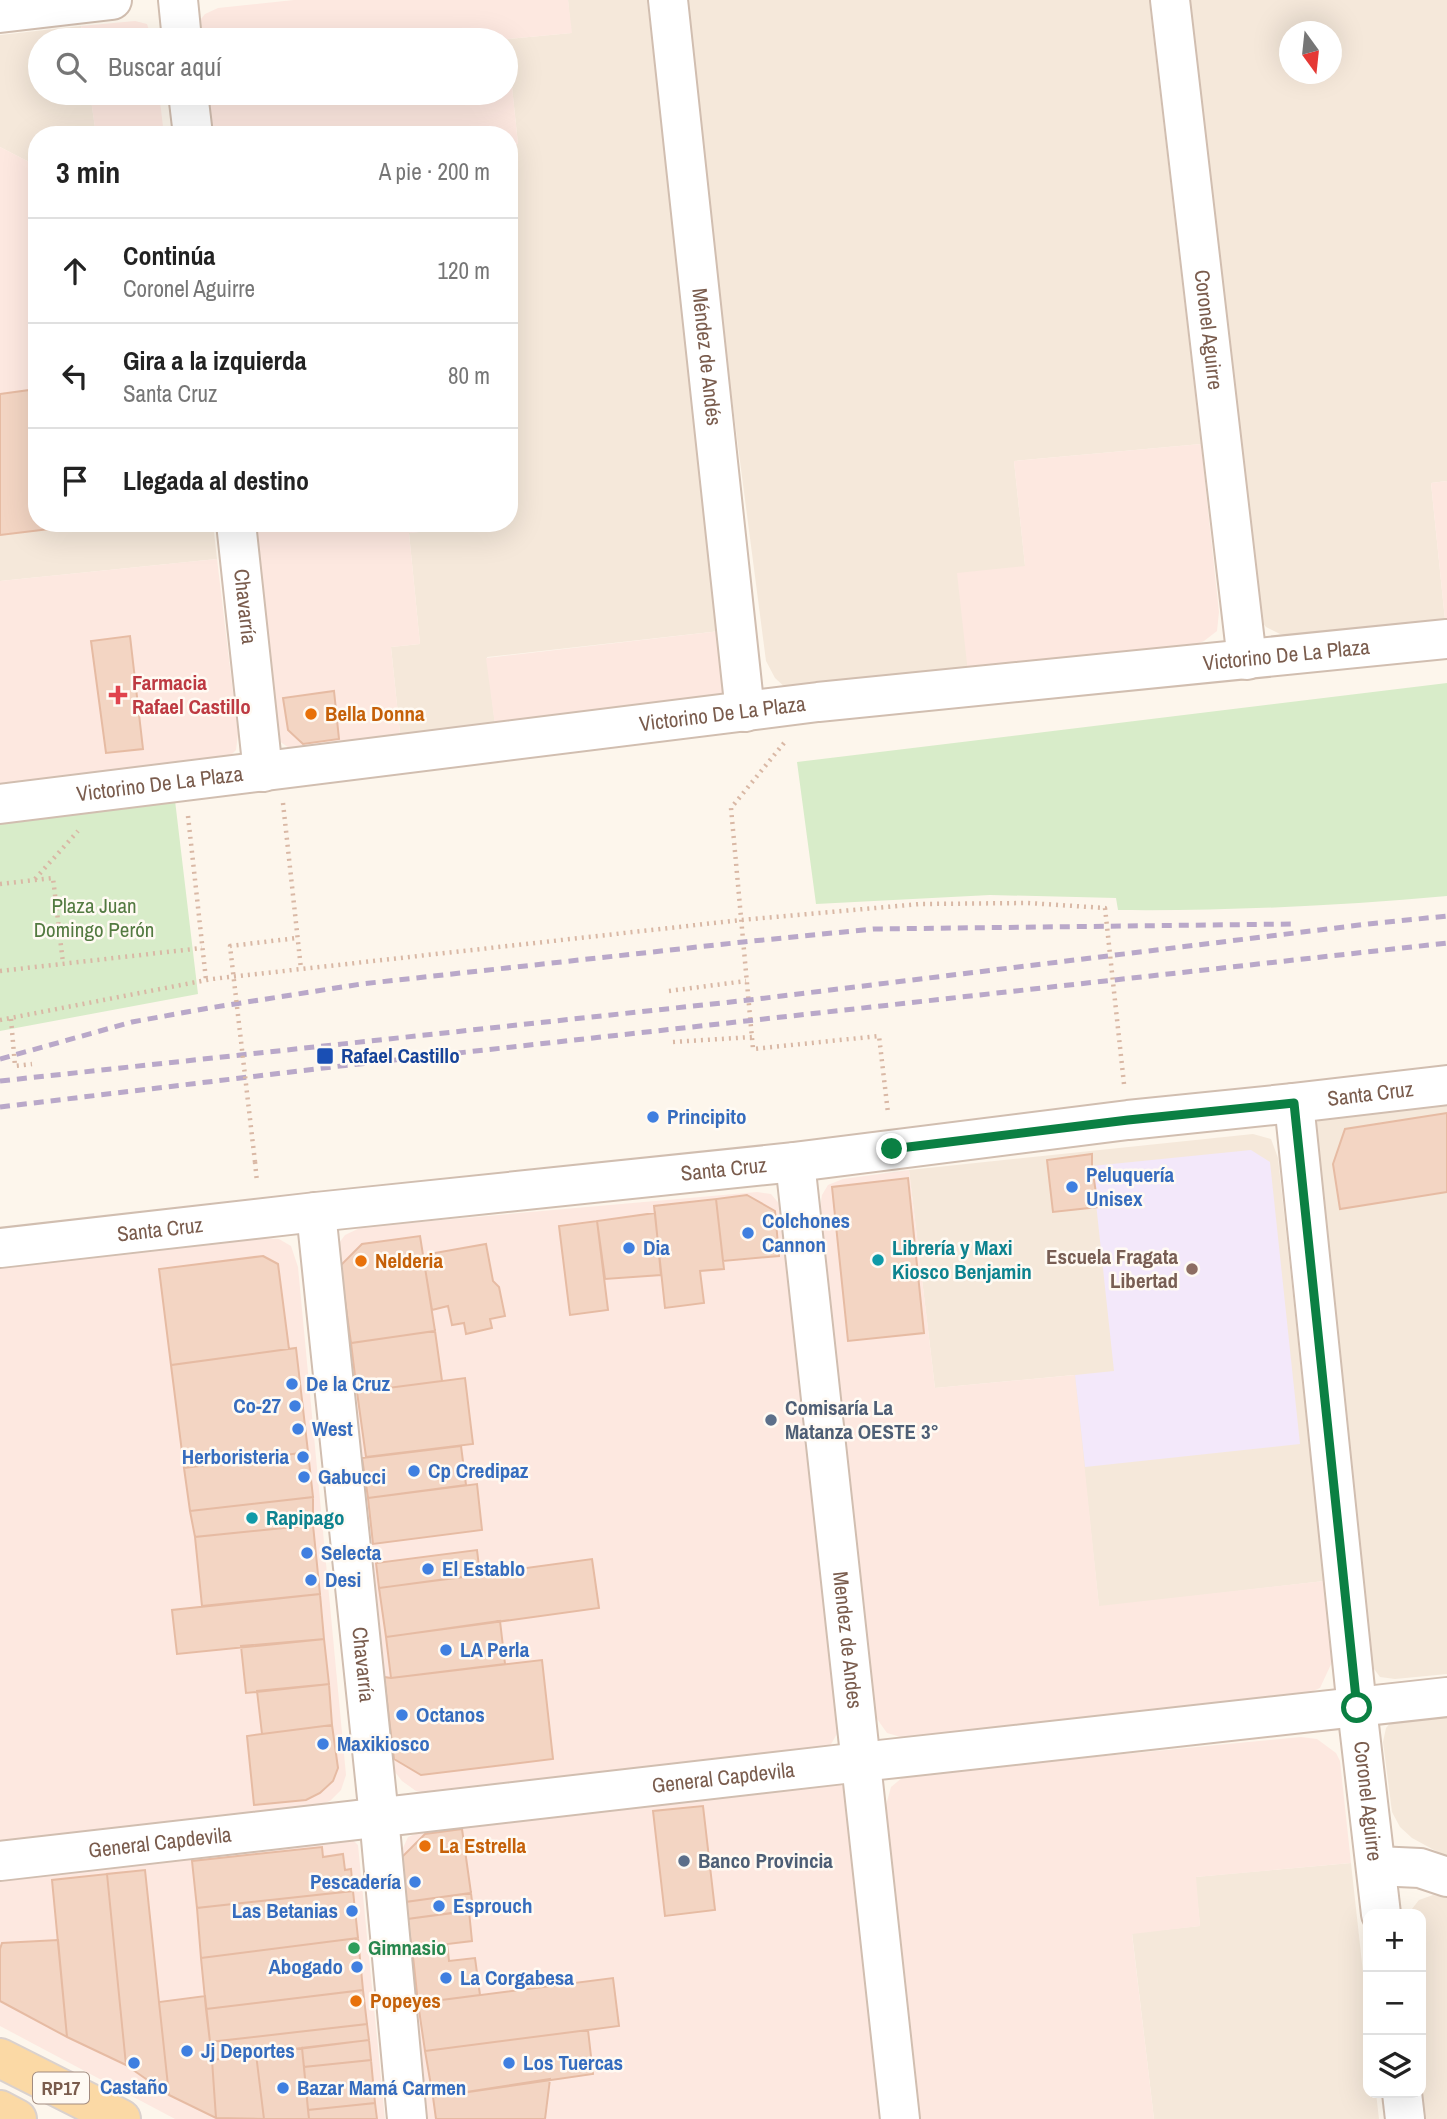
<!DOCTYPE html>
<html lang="es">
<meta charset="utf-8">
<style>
:root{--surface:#fff;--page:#f2f2f2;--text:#222;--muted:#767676;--line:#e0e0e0}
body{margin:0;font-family:"Archivo Narrow",sans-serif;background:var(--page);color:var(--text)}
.controls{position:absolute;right:21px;bottom:21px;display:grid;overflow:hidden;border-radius:14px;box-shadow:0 7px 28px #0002}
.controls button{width:63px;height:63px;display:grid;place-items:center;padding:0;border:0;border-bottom:2px solid var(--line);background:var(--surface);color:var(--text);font:35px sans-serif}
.compass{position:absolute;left:1279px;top:21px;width:63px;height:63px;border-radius:50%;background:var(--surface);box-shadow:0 7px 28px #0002;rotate:165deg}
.stop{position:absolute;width:21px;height:21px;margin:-16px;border:5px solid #0b8043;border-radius:50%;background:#fff}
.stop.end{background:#0b8043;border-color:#fff;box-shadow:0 2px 7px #0008}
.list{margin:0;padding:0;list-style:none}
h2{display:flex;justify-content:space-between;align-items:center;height:91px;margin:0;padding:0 28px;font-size:30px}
h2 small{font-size:23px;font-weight:400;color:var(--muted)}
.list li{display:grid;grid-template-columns:46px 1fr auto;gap:21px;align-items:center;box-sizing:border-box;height:105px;padding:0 28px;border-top:2px solid var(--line)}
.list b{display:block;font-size:26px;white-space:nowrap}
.list p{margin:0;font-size:23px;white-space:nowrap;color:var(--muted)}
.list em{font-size:23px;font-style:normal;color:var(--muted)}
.icon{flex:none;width:38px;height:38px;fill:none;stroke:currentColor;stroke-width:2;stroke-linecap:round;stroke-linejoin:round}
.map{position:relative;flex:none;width:1447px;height:2119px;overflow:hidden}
.search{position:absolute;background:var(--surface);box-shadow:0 7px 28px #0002;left:28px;top:28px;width:490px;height:77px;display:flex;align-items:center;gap:18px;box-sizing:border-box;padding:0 24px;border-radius:38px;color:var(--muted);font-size:26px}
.panel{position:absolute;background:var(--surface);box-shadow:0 7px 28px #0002;left:28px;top:126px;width:490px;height:406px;border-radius:28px}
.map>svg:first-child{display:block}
.residential{fill:#f5e8da;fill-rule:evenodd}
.commercial{fill:#fde8e0}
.education{fill:#f3e8fa}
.park{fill:#d8ecc9}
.building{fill:#f3d5c3;stroke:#e6bba3;stroke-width:2}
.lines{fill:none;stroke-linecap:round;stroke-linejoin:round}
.minor-casing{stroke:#d1beb0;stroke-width:42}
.major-casing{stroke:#dad1cd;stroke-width:42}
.path{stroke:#d9b8a5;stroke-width:4.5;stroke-dasharray:2 5;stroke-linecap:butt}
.minor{stroke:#fff;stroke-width:38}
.major{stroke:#fbd9a5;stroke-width:38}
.rail{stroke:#b9a8c9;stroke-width:5;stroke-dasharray:10 7;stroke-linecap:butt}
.path-bridge{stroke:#d9b8a5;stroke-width:4.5;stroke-dasharray:2 5;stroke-linecap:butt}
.route{stroke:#0b8043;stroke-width:9}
.health-dot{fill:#e0444e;stroke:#fffaf3;stroke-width:2.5}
.food-dot{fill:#e8710a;stroke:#fffaf3;stroke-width:2.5}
.transit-dot{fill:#1a4fb4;stroke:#fffaf3;stroke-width:2.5}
.shop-dot{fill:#3f7fe0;stroke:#fffaf3;stroke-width:2.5}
.culture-dot{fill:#0f9aa8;stroke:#fffaf3;stroke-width:2.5}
.education-dot{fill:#8d6e63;stroke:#fffaf3;stroke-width:2.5}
.service-dot{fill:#5c6f8a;stroke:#fffaf3;stroke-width:2.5}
.leisure-dot{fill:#2e9e5b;stroke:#fffaf3;stroke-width:2.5}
.labels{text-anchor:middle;stroke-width:5;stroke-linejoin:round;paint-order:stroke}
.shield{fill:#fffaf3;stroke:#a28b7f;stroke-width:2}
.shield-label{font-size:19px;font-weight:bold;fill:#7a5c4d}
.street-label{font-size:21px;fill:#7a5c4d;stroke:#fffaf3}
.health-label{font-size:21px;font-weight:bold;fill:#be3a42;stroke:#fffaf3;text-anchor:start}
.food-label{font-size:21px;font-weight:bold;fill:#c56008;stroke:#fffaf3;text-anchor:start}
.park-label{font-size:21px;fill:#537a41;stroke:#fffaf3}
.transit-label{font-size:21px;font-weight:bold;fill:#164399;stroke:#fffaf3;text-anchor:start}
.shop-label{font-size:21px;font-weight:bold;fill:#366cbe;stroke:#fffaf3;text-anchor:start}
.culture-label{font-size:21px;font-weight:bold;fill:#0d838f;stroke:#fffaf3;text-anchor:start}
.education-label{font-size:21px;font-weight:bold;fill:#785e54;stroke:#fffaf3;text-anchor:end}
.service-label{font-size:21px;font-weight:bold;fill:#4e5e75;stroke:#fffaf3;text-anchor:start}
.leisure-label{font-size:21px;font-weight:bold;fill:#27864d;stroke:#fffaf3;text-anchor:start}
</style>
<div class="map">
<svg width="1447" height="2119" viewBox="0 0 1447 2119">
<rect width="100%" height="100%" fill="#fdf6ec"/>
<path class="residential" d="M568,0H647L720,631L487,657L496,733L401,743L391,647L420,644L409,533L480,526V523H509V145L518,144L507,39L571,33Z
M680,0H1149L1201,444L1014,461L1025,566L968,673L787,689L775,678L766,661Z
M1184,0H1447V481L1431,483L1445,620L1296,637L1280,634L1266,627L1258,617ZM1290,32H1332V74H1290Z
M81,26L83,40H40V93H90L96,135H37V166L0,147V35Z
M37,389V523H213L217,559L0,581V394Z
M1447,1100V1674L1395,1679L1380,1677L1368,1661L1311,1141L1316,1123L1331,1113Z
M1253,1134L1271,1139L1278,1158L1324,1581L1099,1607L1074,1375L935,1388L909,1170Z
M1447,1710V1857L1412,1838L1400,1827L1392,1812L1383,1742L1386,1728L1397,1715Z
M1351,1863L1368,2018V2093H1376L1379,2119H1154L1132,1933L1200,1926L1195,1877Z
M1433,1895L1447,1898V2119H1423L1421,2093V1914H1408L1419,1900Z"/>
<path class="commercial" d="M294,0H568L572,33L507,39L518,144L509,145V135H206L201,93H506V40H195L197,24L205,14L218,8Z
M135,21L147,24L152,40H83L81,26Z
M90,93H159L164,135H96Z
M0,147L37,166V389L0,394Z
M1201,444L1219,612L1217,631L1204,641L1186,649L968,673L957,573L1025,566L1014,461Z
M1447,481V620H1445L1431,483Z
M249,523H480V526L409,533L420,644L391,647L401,743L292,750L279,741Z
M217,559L238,734L236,750L226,760L0,789V581Z
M720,631L725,692L720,701L496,733L486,658Z
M909,1170L935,1388L1075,1375L1099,1606L1324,1581L1333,1660L1320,1688L1306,1694L919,1738H904L887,1733L875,1716L820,1207L822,1195L828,1185L843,1179Z
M757,1192L771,1194L781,1206L838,1732L830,1746L821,1750L434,1794L416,1791L402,1781L391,1767L336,1247L345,1235L362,1227Z
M261,1238L279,1239L291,1246L298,1267L346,1775L341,1790L330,1801L317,1806L0,1842V1263Z
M1301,1737L1317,1739L1336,1753L1340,1761L1351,1863L1196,1877L1200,1926L1132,1934L1154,2119H917L886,1805L891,1787L903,1777L916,1774Z
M827,1784L841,1785L848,1794L882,2119H427L402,1850L408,1837L424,1830Z
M351,1838L358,1845L385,2119H175L0,2026V1871Z"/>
<path class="education" d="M1251,1150L1270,1162L1300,1444L1085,1467L1075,1375L1114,1371L1092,1166Z"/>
<path class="park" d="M1447,683V896C1338,906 1228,911 1118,910L1116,898L990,895L816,904L797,762Z
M174,792L198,994L0,1031V814Z"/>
<path class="building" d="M37,389V523H99L0,535V394Z
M130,636L143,749L106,753L91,641Z
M334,691L339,739L303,744L288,730L283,698Z
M1447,1113V1192L1340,1209L1333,1164L1345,1129Z
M1092,1154V1166L1098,1207L1053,1212L1047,1160Z
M908,1178L924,1333L848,1341L832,1187Z
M747,1195L775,1211L779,1256L723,1261L716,1199Z
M716,1199L724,1269L700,1271L704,1303L665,1308L654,1206Z
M655,1213L661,1275L605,1279L597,1221Z
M597,1221L608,1310L570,1315L559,1226Z
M420,1236L435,1331L351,1343L340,1266L362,1244Z
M486,1244L493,1281L499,1287L505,1316L490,1319L492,1328L466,1334L464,1323L452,1325L448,1306L432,1310L425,1268L431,1267L429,1254Z
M263,1256L278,1264L289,1349L171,1365L159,1269Z
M435,1331L442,1381L357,1392L351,1343Z
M296,1348L308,1452L184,1468L171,1365Z
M465,1378L473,1444L366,1457L357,1392Z
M461,1446L466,1485L368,1498L362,1458Z
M308,1452L313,1497L190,1511L184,1468Z
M477,1484L482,1530L373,1544L368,1498Z
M313,1497V1525L195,1537L190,1511Z
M313,1525L320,1594L202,1606L195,1537Z
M477,1550L480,1575L379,1588L376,1563Z
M592,1559L599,1608L386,1637L379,1588Z
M320,1594L324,1639L177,1654L172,1610Z
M500,1621L505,1664L391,1678L386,1637Z
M324,1639L329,1684L246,1693L241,1646Z
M542,1660L553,1759L421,1775L394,1759L384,1677L391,1678Z
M329,1684L332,1725L262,1734L257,1691Z
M332,1725L338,1768L333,1781L320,1793L306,1800L254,1805L247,1736Z
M703,1806L715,1910L665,1916L653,1811Z
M462,1829L471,1893L405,1902L400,1859L425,1834Z
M322,1847L323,1857L343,1854L345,1870L351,1869L353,1891L197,1908L192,1861Z
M145,1870L159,2002L169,2095L126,2065L107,1874Z
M107,1874L126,2065L67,2037L52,1880Z
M353,1891L358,1938L201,1958L197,1908Z
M471,1893L473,1910L407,1919L405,1902Z
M469,1911L472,1941L447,1944L448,1951L413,1956L407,1919Z
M358,1938L363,1990L206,2009L201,1958Z
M58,1940L67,2037L0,2001V1949L2,1943Z
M448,1951L449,1961L475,1958L480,1995L418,2003L413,1956Z
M613,1978L619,2026L425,2051L418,2003Z
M363,1990L367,2024L210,2042L206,2009Z
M205,1996L212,2060L216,2118L169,2095L159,2002Z
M367,2024L369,2040L212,2060L210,2042Z
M588,2030L593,2074L433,2097L425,2051Z
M369,2040L371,2060L304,2067L302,2048Z
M302,2048L309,2119H264L256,2054Z
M256,2054L264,2119L216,2118L212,2060Z
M371,2060L375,2103L308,2110L304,2067Z
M550,2079L545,2119H436L433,2097Z
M375,2103L377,2119H309L308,2110Z"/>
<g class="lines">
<defs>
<g id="minor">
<path d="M178,0L182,40"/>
<path id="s1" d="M668,0L745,712"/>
<path id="s2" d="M1170,0L1247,660"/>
<path d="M0,13L112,0"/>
<path d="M188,93L193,135"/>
<path id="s3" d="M236,523L263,772"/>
<path id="s4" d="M0,804L818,702L1447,639"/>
<path id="s5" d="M1294,1103L1357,1708L1381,1914"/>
<path id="s6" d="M795,1162L900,2119"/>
<path id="s7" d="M316,1212L379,1817L407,2119"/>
<path id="s8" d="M0,1248L316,1212L795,1162L1128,1120L1294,1103L1447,1085"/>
<path id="s9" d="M0,1861L861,1762L1447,1697"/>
<path d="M1376,1866L1420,1868L1447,1877"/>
<path d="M1402,2093L1405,2119"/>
</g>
<path id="major" d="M0,2058L121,2119
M0,2110L17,2119"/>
</defs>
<use href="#minor" class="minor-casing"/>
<use href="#major" class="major-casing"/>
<path class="path" d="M784,743L731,808L753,1049L879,1036L888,1113
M283,803L301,969
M188,816L206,980
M35,879L78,831
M0,884L53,878L63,963
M0,971L202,948
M669,991L746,981
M11,1019L15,1066L32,1064
M0,1020L212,979L741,920L920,904L1028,903L1105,908L1124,1084
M673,1042L752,1037
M255,1162L257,1182"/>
<use href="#minor" class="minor"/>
<use href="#major" class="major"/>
<path class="rail" d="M0,1059L132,1022L209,1008L361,984L743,942L873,929L1294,924
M0,1081L749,1000L1368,924L1447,916
M0,1107L332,1067L1447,943"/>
<path class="path-bridge" d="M255,1162L230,946L297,938"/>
</g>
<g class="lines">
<path class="route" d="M892,1149L1128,1120L1294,1103L1357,1708"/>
</g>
<path class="health-dot" d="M114.5 684.5h7v7h7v7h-7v7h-7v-7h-7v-7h7z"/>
<g class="food-dot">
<circle cx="311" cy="714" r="7"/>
<circle cx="361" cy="1261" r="7"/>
<circle cx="425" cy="1846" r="7"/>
<circle cx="356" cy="2001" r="7"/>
</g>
<rect class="transit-dot" x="316" y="1047" width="18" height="18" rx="3.5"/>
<g class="shop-dot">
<circle cx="653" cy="1117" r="7"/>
<circle cx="1072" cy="1187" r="7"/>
<circle cx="748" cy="1233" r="7"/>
<circle cx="629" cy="1248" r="7"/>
<circle cx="292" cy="1384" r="7"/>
<circle cx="295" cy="1406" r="7"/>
<circle cx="298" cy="1429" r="7"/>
<circle cx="303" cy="1457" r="7"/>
<circle cx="414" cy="1471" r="7"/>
<circle cx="304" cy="1477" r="7"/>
<circle cx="307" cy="1553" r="7"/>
<circle cx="428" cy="1569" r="7"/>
<circle cx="311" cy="1580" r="7"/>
<circle cx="446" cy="1650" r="7"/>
<circle cx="402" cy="1715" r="7"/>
<circle cx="323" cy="1744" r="7"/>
<circle cx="415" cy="1882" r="7"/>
<circle cx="439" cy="1906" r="7"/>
<circle cx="352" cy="1911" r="7"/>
<circle cx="357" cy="1967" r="7"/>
<circle cx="446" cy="1978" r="7"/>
<circle cx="187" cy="2051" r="7"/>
<circle cx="134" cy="2063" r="7"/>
<circle cx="509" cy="2063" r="7"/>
<circle cx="283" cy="2088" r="7"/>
</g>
<g class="culture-dot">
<circle cx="878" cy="1260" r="7"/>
<circle cx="252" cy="1518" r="7"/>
</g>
<circle class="education-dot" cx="1192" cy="1269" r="7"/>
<g class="service-dot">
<circle cx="771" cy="1420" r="7"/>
<circle cx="684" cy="1861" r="7"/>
</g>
<circle class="leisure-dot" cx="354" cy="1948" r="7"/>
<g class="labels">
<rect class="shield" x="33" y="2072.5" width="56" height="31" rx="5"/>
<g class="shield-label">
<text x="61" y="2095">RP17</text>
</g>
<g class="street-label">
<text dy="7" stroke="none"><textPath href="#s2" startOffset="332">Coronel Aguirre</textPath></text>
<text dy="7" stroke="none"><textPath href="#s1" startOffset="359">Méndez de Andés</textPath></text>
<text dy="7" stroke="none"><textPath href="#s3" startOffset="84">Chavarría</textPath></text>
<text dy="7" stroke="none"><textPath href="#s4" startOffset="1295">Victorino De La Plaza</textPath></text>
<text dy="7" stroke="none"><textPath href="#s4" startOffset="728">Victorino De La Plaza</textPath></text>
<text dy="7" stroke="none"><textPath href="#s4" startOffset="161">Victorino De La Plaza</textPath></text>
<text dy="7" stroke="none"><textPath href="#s8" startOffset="1379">Santa Cruz</textPath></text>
<text dy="7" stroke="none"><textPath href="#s8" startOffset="728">Santa Cruz</textPath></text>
<text dy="7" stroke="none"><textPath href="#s8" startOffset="161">Santa Cruz</textPath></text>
<text dy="7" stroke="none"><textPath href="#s6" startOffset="481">Mendez de Andes</textPath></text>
<text dy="7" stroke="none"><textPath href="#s7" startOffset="455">Chavarría</textPath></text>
<text dy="7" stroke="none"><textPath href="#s9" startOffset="728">General Capdevila</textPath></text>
<text dy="7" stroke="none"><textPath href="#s5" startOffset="702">Coronel Aguirre</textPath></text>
<text dy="7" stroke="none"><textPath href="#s9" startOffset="161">General Capdevila</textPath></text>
</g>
<g class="health-label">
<text x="132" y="690">Farmacia<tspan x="132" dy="24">Rafael Castillo</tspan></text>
</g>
<g class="food-label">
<text x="325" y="721">Bella Donna</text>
<text x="375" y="1268">Nelderia</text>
<text x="439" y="1853">La Estrella</text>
<text x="370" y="2008">Popeyes</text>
</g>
<g class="park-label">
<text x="94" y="913">Plaza Juan<tspan x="94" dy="24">Domingo Perón</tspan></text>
</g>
<g class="transit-label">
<text x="341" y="1063">Rafael Castillo</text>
</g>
<g class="shop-label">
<text x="667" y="1124">Principito</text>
<text x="1086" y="1182">Peluquería<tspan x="1086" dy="24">Unisex</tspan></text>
<text x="762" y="1228">Colchones<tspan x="762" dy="24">Cannon</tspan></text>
<text x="643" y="1255">Dia</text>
<text x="306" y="1391">De la Cruz</text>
<text x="281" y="1413" text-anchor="end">Co-27</text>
<text x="312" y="1436">West</text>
<text x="289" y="1464" text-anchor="end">Herboristeria</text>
<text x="428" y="1478">Cp Credipaz</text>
<text x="318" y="1484">Gabucci</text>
<text x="321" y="1560">Selecta</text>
<text x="442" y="1576">El Establo</text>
<text x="325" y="1587">Desi</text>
<text x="460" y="1657">LA Perla</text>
<text x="416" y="1722">Octanos</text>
<text x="337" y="1751">Maxikiosco</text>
<text x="401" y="1889" text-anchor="end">Pescadería</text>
<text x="453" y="1913">Esprouch</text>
<text x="338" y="1918" text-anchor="end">Las Betanias</text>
<text x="343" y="1974" text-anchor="end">Abogado</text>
<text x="460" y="1985">La Corgabesa</text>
<text x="201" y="2058">Jj Deportes</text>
<text x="523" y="2070">Los Tuercas</text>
<text x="134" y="2094" text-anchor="middle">Castaño</text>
<text x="297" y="2095">Bazar Mamá Carmen</text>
</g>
<g class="culture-label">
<text x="892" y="1255">Librería y Maxi<tspan x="892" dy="24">Kiosco Benjamin</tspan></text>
<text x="266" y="1525">Rapipago</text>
</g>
<g class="education-label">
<text x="1178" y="1264">Escuela Fragata<tspan x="1178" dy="24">Libertad</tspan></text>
</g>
<g class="service-label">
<text x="785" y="1415">Comisaría La<tspan x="785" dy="24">Matanza OESTE 3°</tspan></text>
<text x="698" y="1868">Banco Provincia</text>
</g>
<g class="leisure-label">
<text x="368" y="1955">Gimnasio</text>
</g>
</g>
</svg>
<div class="controls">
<button>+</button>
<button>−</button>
<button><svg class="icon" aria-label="layers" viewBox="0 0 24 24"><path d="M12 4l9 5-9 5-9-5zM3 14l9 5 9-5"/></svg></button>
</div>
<svg class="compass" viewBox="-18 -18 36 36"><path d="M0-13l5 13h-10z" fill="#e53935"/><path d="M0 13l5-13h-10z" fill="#767676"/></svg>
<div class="stop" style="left:1357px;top:1708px"></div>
<div class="stop end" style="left:892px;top:1149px"></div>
<div class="search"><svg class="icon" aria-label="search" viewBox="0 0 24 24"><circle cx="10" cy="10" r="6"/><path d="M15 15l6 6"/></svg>Buscar aquí</div>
<section class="panel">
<h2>3 min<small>A pie · 200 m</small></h2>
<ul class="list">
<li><svg class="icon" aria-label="ahead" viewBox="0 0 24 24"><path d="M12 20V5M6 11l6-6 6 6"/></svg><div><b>Continúa</b><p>Coronel Aguirre</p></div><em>120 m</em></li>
<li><svg class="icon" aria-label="left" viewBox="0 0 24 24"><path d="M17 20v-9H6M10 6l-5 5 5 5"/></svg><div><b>Gira a la izquierda</b><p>Santa Cruz</p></div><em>80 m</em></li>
<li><svg class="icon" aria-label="arrive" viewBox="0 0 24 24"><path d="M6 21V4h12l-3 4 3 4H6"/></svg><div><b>Llegada al destino</b></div></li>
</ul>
</section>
</div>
